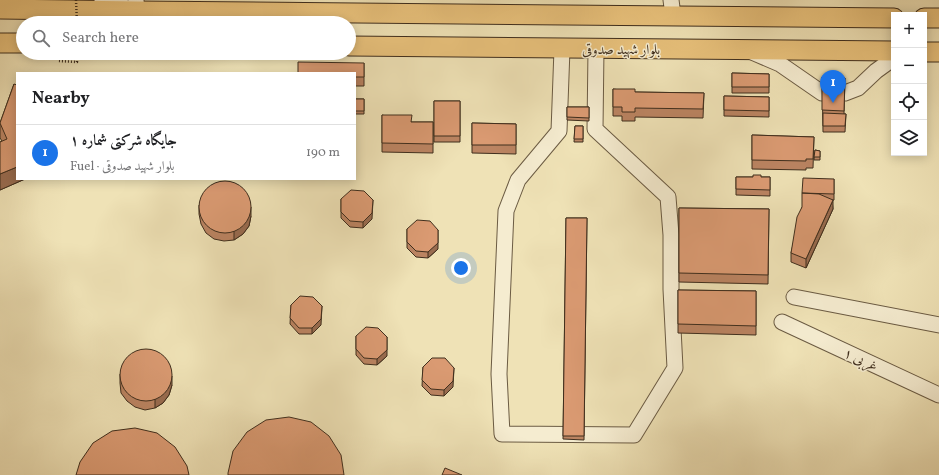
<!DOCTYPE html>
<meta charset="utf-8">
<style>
:root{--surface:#fff;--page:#f6f6f6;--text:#202124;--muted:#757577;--line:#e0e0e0;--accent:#1a73e8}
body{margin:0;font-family:Vollkorn,Amiri,serif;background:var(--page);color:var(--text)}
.controls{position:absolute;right:12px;top:12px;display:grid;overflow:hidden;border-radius:0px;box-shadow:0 2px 10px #0003}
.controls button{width:36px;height:36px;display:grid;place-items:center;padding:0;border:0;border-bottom:1px solid var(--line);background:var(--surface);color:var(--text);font:20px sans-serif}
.you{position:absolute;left:461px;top:268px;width:14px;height:14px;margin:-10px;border:3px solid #fff;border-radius:50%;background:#1a73e8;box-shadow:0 0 0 6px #1a73e833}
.badge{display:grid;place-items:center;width:26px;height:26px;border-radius:50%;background:var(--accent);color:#fff;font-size:13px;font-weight:700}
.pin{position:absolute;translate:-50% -33px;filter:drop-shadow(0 1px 2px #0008)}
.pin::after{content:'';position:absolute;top:21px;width:14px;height:12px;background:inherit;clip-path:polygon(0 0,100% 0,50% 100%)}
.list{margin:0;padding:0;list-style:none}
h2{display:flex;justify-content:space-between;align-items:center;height:52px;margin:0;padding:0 16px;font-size:17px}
h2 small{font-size:13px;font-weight:400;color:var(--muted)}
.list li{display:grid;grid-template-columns:26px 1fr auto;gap:12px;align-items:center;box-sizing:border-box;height:56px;padding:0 16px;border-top:1px solid var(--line)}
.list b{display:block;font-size:15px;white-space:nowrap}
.list p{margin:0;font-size:13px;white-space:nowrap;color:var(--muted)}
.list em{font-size:13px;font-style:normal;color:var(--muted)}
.icon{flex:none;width:22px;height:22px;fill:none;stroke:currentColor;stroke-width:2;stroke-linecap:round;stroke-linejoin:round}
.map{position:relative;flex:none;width:939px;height:475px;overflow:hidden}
.search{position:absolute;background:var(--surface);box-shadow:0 2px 10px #0003;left:16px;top:16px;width:340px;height:44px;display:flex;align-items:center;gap:10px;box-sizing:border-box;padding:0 14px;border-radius:22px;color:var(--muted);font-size:15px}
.panel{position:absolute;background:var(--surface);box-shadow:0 2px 10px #0003;left:16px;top:72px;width:340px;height:108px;border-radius:0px}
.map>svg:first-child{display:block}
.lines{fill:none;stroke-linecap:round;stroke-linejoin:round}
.minor-casing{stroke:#6b5b43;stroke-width:17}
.major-casing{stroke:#3f2e1d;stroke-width:21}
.path{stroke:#3f2e1d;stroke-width:2.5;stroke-dasharray:1 2;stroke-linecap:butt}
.minor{stroke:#f5ecd0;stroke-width:15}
.major{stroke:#e8c17b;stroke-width:19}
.path-bridge{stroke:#3f2e1d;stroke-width:2.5;stroke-dasharray:1 2;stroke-linecap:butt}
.wall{fill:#bb8462;stroke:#3f2e1d}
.shaded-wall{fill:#996c50;stroke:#3f2e1d}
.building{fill:#da9a72;stroke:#3f2e1d}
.labels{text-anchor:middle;stroke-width:3;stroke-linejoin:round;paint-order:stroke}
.street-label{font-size:14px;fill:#3f2e1d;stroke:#f5ecd0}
</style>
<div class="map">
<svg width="939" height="475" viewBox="0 0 939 475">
<rect width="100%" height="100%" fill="#efe2b6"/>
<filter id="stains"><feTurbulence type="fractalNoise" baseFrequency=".005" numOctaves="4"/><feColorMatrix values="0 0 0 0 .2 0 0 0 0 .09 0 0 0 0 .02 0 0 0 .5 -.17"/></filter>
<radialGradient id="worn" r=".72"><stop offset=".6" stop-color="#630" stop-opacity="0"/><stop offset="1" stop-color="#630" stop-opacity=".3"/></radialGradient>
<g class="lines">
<defs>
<path id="minor" d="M102,0L137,11L136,0
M671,0L673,15
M562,49L559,131L518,180L506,211L499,374L502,434L634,435L675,368L671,289V235L668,197L595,129L596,49
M752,52L780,64L822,93
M845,93L858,88L876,71L894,58
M794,297L939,325
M782,322L939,395"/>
<path id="major" d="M0,9L137,11L894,18
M924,18H939
M0,43H23
M349,46L894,51
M924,52H939"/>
</defs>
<use href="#minor" class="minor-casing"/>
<use href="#major" class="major-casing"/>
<path class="path" d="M57,53L58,61L77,62V53"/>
<use href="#minor" class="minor"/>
<use href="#major" class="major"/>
<path class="path-bridge" d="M76,0L77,23"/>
</g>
<path class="wall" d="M364,63V86H355V73Z
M732,73L769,74V93H732Z
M822,77L845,78L844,114H846L845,132H823Z
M14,84L17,179H25L0,190V142L2,141L0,138V123Z
M613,89L635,92L704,93L703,118L635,117V121H622V116H613Z
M724,96L769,97V117L724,116Z
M355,99H364V114H355Z
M434,101H460V142H434Z
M567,107H589V121L567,120Z
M382,115L412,122H433V153L382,152Z
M472,123L516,124V154L472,153Z
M575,126H583V142H574Z
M752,135L814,137L813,168H806V170L752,169Z
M815,150L820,151V160H814Z
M736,177H770V196L736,195Z
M834,179V200H832L833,209L806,268L791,262V253L802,207Z
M341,199L372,219L363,228L350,227L341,218Z
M199,205L251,216L249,226L243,234L234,240L224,241L214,239L206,233L201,224L199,214Z
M679,208L769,209L768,284L679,282Z
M566,218H587L584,440L563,439Z
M407,229L438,249L428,258L416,257L407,248Z
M678,290L756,291V335L678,333Z
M291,305L321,325L312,334H299L290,324Z
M356,336L387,356L377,365L364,364L356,355Z
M423,367L453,387L444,396L431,395L422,386Z
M120,374L172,385L169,395L163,403L155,408L145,410L135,407L127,401L121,393L120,383Z"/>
<path class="shaded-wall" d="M17,167V179H25L0,190V174Z
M373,200L372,219L363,228V222Z
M833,200V209L806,268V259Z
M251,207V216L249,226L243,234L234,240V231Z
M438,230V249L428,258V252Z
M322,306L321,325L312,334V328Z
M387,337V356L377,365V359Z
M454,368L453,387L444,396V390Z
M172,376V385L169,395L163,403L155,408V399Z"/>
<path class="building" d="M298,62L364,63V77H355V73H298Z
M732,73L769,74V87H732Z
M822,77L845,78L844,111L822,110Z
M14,84L17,85V167L0,174V142L7,139L0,123Z
M613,89H635V92L704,93L703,109L635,108V112H622V107H613Z
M724,96L769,97V111L724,110Z
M355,99H364V111H355Z
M434,101H460V136H434Z
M567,107H589V118L567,117Z
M823,113L846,114L845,126H823Z
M382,115H412L411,122H433V144L382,143Z
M472,123L516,124V145H472Z
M575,126H583V139H574Z
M752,135L814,137L813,159H806V161L752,160Z
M815,150L820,151V157H814Z
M753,175H761V177H770V190L736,189V177H753Z
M803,178L834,179V194L802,193Z
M199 207a26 26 0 1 1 52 0a26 26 0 1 1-52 0Z
M351,190L364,191L373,200L372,213L363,222L350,221L341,212V199Z
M802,193L819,194L833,200L806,259L791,253L797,217L802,207Z
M679,208L769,209L768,275L679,273Z
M566,218H587L584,436H563Z
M417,220L430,221L438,230V243L428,252L416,251L407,242V229Z
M678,290L756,291V326L678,324Z
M300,296L313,297L322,306L321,319L312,328H299L290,318L291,305Z
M366,327L378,328L387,337V350L377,359L364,358L356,349V336Z
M120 375a26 26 0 1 1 52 0a26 26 0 1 1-52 0Z
M432,358H445L454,368L453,381L444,390L431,389L422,380L423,367Z
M289,417L311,422L329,436L341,455L344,475H228V473L233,451L247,432L266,420Z
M135,428L157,433L175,447L187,466L189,475H76L80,462L93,443L112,431Z
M445,468L462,475H442Z"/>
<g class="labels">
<g class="street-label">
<text x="621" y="54">بلوار شهید صدوقی</text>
<text transform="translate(861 359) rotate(25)" y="5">۱ غربی</text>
</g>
</g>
<rect width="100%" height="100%" filter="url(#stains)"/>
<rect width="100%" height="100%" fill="url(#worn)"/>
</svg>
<div class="controls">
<button>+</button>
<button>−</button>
<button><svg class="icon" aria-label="locate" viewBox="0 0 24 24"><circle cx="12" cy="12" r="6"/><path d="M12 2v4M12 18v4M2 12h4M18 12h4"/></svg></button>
<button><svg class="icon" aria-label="layers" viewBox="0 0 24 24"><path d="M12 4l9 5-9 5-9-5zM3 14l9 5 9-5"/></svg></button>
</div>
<div class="you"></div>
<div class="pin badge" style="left:833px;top:103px">1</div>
<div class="search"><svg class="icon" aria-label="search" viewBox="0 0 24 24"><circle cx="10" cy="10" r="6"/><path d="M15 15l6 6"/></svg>Search here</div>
<section class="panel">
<h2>Nearby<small></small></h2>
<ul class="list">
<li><span class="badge">1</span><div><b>جایگاه شرکتی شماره ۱</b><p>Fuel · بلوار شهید صدوقی</p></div><em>190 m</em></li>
</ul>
</section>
</div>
